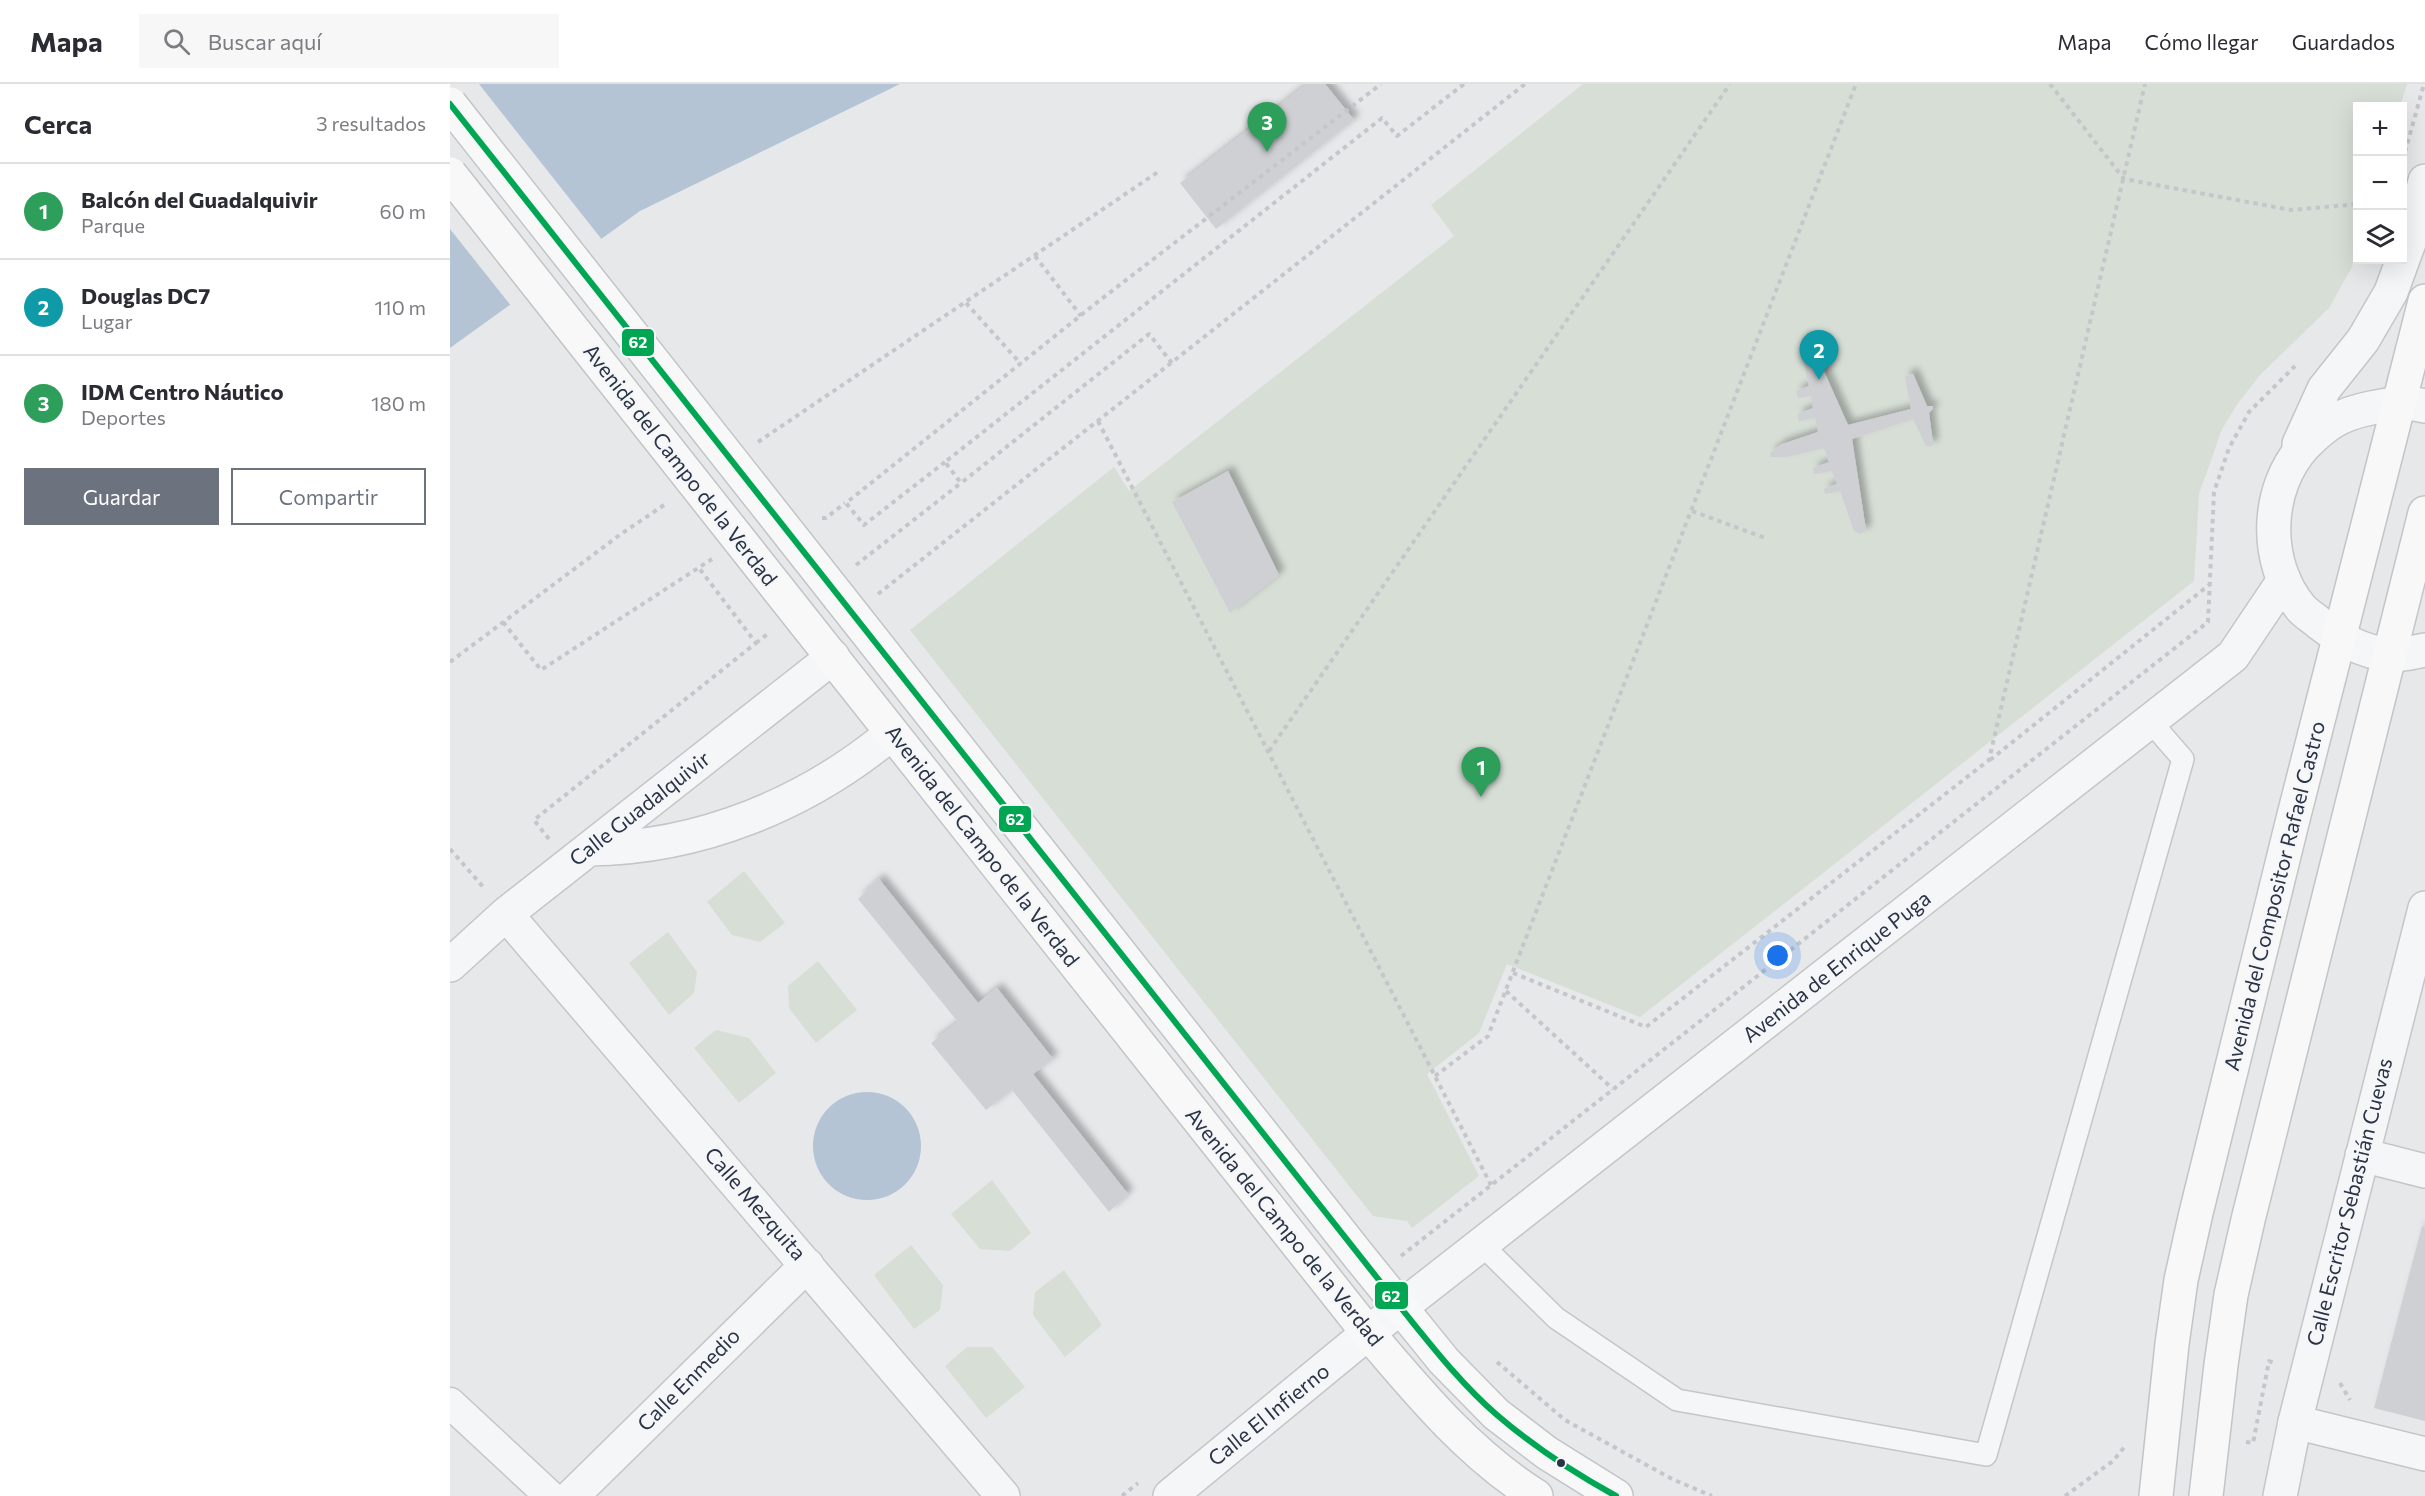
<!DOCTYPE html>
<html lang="es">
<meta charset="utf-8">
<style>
:root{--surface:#fff;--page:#f7f7f7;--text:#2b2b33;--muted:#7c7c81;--line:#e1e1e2;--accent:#6c737f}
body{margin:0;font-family:Commissioner,sans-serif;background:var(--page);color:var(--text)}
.controls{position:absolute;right:18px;top:18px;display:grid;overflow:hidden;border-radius:0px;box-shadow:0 6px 24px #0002}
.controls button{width:54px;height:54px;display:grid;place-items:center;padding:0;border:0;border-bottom:2px solid var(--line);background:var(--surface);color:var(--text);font:30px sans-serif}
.you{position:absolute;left:1328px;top:872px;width:21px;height:21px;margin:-15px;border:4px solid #fff;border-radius:50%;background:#1a73e8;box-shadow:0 0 0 9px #1a73e833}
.badge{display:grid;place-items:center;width:39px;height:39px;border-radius:50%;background:var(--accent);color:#fff;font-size:20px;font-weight:700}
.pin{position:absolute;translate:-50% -50px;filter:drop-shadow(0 2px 3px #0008)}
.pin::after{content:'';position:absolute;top:32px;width:21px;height:18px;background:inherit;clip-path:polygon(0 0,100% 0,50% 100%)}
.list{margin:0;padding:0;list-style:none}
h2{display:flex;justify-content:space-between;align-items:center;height:78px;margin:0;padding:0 24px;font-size:26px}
h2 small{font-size:20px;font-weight:400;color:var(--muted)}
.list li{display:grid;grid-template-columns:39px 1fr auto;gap:18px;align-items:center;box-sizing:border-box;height:96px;padding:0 24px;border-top:2px solid var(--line)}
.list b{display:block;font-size:22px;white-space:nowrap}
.list p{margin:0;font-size:20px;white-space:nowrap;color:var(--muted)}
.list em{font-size:20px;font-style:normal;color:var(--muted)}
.actions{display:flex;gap:12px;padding:18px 24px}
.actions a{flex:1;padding:14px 0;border:2px solid var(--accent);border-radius:0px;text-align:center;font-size:21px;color:var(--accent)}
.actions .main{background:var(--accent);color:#fff}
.icon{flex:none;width:33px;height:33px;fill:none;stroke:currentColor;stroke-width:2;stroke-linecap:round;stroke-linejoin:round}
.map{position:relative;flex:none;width:1975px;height:1412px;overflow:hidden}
header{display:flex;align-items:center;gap:36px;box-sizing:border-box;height:84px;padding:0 30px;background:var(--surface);border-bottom:2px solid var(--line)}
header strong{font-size:28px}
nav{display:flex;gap:33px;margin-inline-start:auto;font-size:21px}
.search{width:420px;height:54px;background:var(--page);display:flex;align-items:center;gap:15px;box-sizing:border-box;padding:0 21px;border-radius:0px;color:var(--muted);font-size:22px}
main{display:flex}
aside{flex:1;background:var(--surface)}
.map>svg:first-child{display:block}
.green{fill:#d6ded6}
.water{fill:#b4c4d5}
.pier{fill:#e6e8ea}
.building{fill:#ced0d3;filter:url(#shadow)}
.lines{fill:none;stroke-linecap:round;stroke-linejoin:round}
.service-casing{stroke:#c4c6c8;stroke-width:24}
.pedestrian-casing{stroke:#c4c6c8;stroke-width:33}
.minor-casing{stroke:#c4c6c8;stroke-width:36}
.tertiary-casing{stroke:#c4c6c8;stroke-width:36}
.primary-casing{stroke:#c2c5c8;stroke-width:36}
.path{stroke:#c5c6ca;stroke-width:4;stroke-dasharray:4.5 4.5;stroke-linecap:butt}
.service{stroke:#f5f6f7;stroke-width:21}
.pedestrian{stroke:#f5f6f7;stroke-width:30}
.minor{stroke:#f5f6f7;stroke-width:33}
.tertiary{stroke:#f5f6f7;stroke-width:33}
.primary{stroke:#f8f8f8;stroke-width:33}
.primary-bridge-casing{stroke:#c2c5c8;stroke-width:36;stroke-linecap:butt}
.primary-bridge{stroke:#f8f8f8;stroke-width:33}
.bus-1-casing{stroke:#f4f6f9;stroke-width:10}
.bus-1{stroke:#00a651;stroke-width:6}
.bus-dot{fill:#2b3445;stroke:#f4f6f9;stroke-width:2}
.labels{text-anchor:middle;stroke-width:4.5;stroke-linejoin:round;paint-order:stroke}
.street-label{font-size:21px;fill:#2b3445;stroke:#f4f6f9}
.line-badge{stroke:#f4f6f9;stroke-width:2}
.badge-label{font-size:16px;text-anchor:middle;font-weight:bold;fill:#fff}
</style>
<header>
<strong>Mapa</strong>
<div class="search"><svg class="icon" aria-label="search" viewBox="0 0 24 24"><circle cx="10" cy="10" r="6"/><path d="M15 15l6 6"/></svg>Buscar aquí</div>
<nav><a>Mapa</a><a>Cómo llegar</a><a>Guardados</a></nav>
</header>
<main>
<aside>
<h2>Cerca<small>3 resultados</small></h2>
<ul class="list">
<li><span class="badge" style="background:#2e9e5b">1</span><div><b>Balcón del Guadalquivir</b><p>Parque</p></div><em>60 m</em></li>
<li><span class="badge" style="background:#0f9aa8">2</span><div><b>Douglas DC7</b><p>Lugar</p></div><em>110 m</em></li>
<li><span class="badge" style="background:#2e9e5b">3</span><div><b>IDM Centro Náutico</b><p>Deportes</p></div><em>180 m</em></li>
</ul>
<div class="actions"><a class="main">Guardar</a><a>Compartir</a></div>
</aside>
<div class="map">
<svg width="1975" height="1412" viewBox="0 0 1975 1412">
<defs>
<filter id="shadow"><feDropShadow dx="5.5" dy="-5.5" stdDeviation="3" flood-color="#0004"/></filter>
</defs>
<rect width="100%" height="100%" fill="#e6e8ea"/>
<path class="green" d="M1133,0H1957L1950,22H1908V164L1902,183L1879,224L1810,291L1788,319L1772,345L1749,410L1744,497L1190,933L1057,880L1029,949L977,990L1029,1092L962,1144L957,1137L923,1132L460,546L664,383L679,407L1004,152L981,121Z
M294,787L335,839L310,858L282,851L257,818Z
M218,848L247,888L244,909L219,931L179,879Z
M368,877L407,926L366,959L339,924L338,902Z
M266,946L299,954L326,989L289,1019L244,964Z
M542,1096L581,1149L560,1167L530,1165L501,1130Z
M461,1161L493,1201L490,1226L464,1245L424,1191Z
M614,1186L652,1241L615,1273L583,1231L585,1208Z
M517,1263H542L575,1303L536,1334L495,1282Z"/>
<path class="water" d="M0,0H450L190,127L0,264Z
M363 1062a54 54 0 1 1 108 0a54 54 0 1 1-108 0Z"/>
<path class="pier" d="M0,0H29L153,157L62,223L0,145Z"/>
<path class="building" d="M857,0H875L904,36L766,145L730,99Z
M1359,254L1398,341L1461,325L1455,293L1459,290H1463L1477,322H1483V325L1479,329L1483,360L1480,363L1476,362L1463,335L1402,355L1416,446L1410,450L1404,447L1390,407L1375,410L1374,405L1387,400L1382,387L1364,390L1363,384L1379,378L1374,364L1336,373H1321L1320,369L1332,360L1368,348L1365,333L1349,338L1348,330L1363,324L1361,312L1348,314L1346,307L1359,302L1350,260L1353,255Z
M778,387L829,491L780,529L722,418Z
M429,795L528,919L547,904L603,975L583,990L678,1110L659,1128L562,1006L536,1026L481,959L508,938L408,815Z
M1972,1142L1975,1143V1337L1924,1324Z"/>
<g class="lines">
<defs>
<path id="service" d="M1032,1161L1106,1234L1227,1316L1536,1371L1733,675L1700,637"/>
<path id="pedestrian" d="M0,1319L100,1412"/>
<path id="minor" d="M139,765C250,764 357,720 442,649
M56,830L553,1412
M0,881L56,830L383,573
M1845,1338L1975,1370
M122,1412L357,1181
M720,1412L918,1249L1783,572L1834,496"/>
<path id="tertiary" d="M1975,322C1956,317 1940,320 1921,324C1891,330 1877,339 1855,361C1815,404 1813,479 1851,524C1856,530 1864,534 1869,539C1891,556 1911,567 1939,571C1950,572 1964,568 1975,566
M1849,360L1874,305L1913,256L1941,208L1960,156L1975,97
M1912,1071L1975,1087
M1830,1412L1845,1338L1975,824"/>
<path id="primary" d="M389,513L908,1171L994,1277L1046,1330L1097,1369L1166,1412
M355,539L918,1249C968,1308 1019,1370 1086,1412
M1706,1412L1722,1260L1731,1196L1746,1129L1843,735L1975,217
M1756,1412L1771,1281L1781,1211L1798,1136L1975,429"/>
</defs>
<use href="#service" class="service-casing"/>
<use href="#pedestrian" class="pedestrian-casing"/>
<use href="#minor" class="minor-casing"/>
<use href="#tertiary" class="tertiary-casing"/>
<use href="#primary" class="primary-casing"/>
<path class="path" d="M1600,0L1674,95L1841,126L1908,120
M1955,68L1974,0
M585,172L631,232
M516,219L571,280
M722,279L699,250L511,399L495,378L932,34L947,52L1014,0
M648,337L1041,1101
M308,358L708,88
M495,378L414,441L396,419L645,220L931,0
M1242,427L1315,454
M372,434H376L395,419
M406,481L511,399
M428,510L1075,0
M53,538L91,586L262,475
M306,559L319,549
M0,578L171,450L217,419
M819,667L1280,0
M1540,676L1759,501
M99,755L84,736L306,559L249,484
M0,765L35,805
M1063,889L1196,943L1539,676L1695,0
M1056,907L1163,1005
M985,992L1038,952L1406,0
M951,1172L1758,538L1764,408L1779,364L1799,328L1845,282
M1047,1278L1115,1336L1222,1395L1262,1412
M1890,1299L1900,1316
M1796,1358L1803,1359L1819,1277L1824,1279
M672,1412L688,1399
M1615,1412L1663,1377L1676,1361"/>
<use href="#service" class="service"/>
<use href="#pedestrian" class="pedestrian"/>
<use href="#minor" class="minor"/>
<use href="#tertiary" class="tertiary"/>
<use href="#primary" class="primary"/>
<defs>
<path id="primary-bridge" d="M0,20L389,513
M0,90L355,539"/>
</defs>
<use href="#primary-bridge" class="primary-bridge-casing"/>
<use href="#primary-bridge" class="primary-bridge"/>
<defs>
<path id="bus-1" d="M0,20L951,1224C981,1261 1011,1300 1047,1331C1083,1362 1124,1389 1166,1412"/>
</defs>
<use href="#bus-1" class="bus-1-casing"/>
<use href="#bus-1" class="bus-1"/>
</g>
<circle class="bus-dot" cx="1111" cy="1379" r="5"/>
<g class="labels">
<g class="street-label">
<text transform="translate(230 381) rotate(52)" y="7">Avenida del Campo de la Verdad</text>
<text transform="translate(190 725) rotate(-38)" y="7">Calle Guadalquivir</text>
<text transform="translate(532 762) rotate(52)" y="7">Avenida del Campo de la Verdad</text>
<text transform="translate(1825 812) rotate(-76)" y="7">Avenida del Compositor Rafael Castro</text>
<text transform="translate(1387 883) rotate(-38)" y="7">Avenida de Enrique Puga</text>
<text transform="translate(1900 1118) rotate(-76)" y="7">Calle Escritor Sebastián Cuevas</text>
<text transform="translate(305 1120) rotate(49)" y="7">Calle Mezquita</text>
<text transform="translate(834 1143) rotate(51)" y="7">Avenida del Campo de la Verdad</text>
<text transform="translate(239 1296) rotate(-45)" y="7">Calle Enmedio</text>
<text transform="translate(819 1331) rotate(-39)" y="7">Calle El Infierno</text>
</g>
</g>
<g class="line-badge">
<rect x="171" y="244" width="34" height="29" rx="6" fill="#00a651"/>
<rect x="548" y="721" width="34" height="28" rx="6" fill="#00a651"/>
<rect x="924" y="1197" width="35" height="29" rx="6" fill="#00a651"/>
</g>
<g class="badge-label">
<text x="188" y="264">62</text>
<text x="565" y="741">62</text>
<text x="941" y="1218">62</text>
</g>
</svg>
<div class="controls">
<button>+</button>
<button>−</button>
<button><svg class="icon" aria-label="layers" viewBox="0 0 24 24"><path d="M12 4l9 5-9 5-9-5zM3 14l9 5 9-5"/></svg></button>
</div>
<div class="you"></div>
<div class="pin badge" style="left:1031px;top:713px;background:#2e9e5b">1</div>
<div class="pin badge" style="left:1369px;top:296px;background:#0f9aa8">2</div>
<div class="pin badge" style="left:817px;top:68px;background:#2e9e5b">3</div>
</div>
</main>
